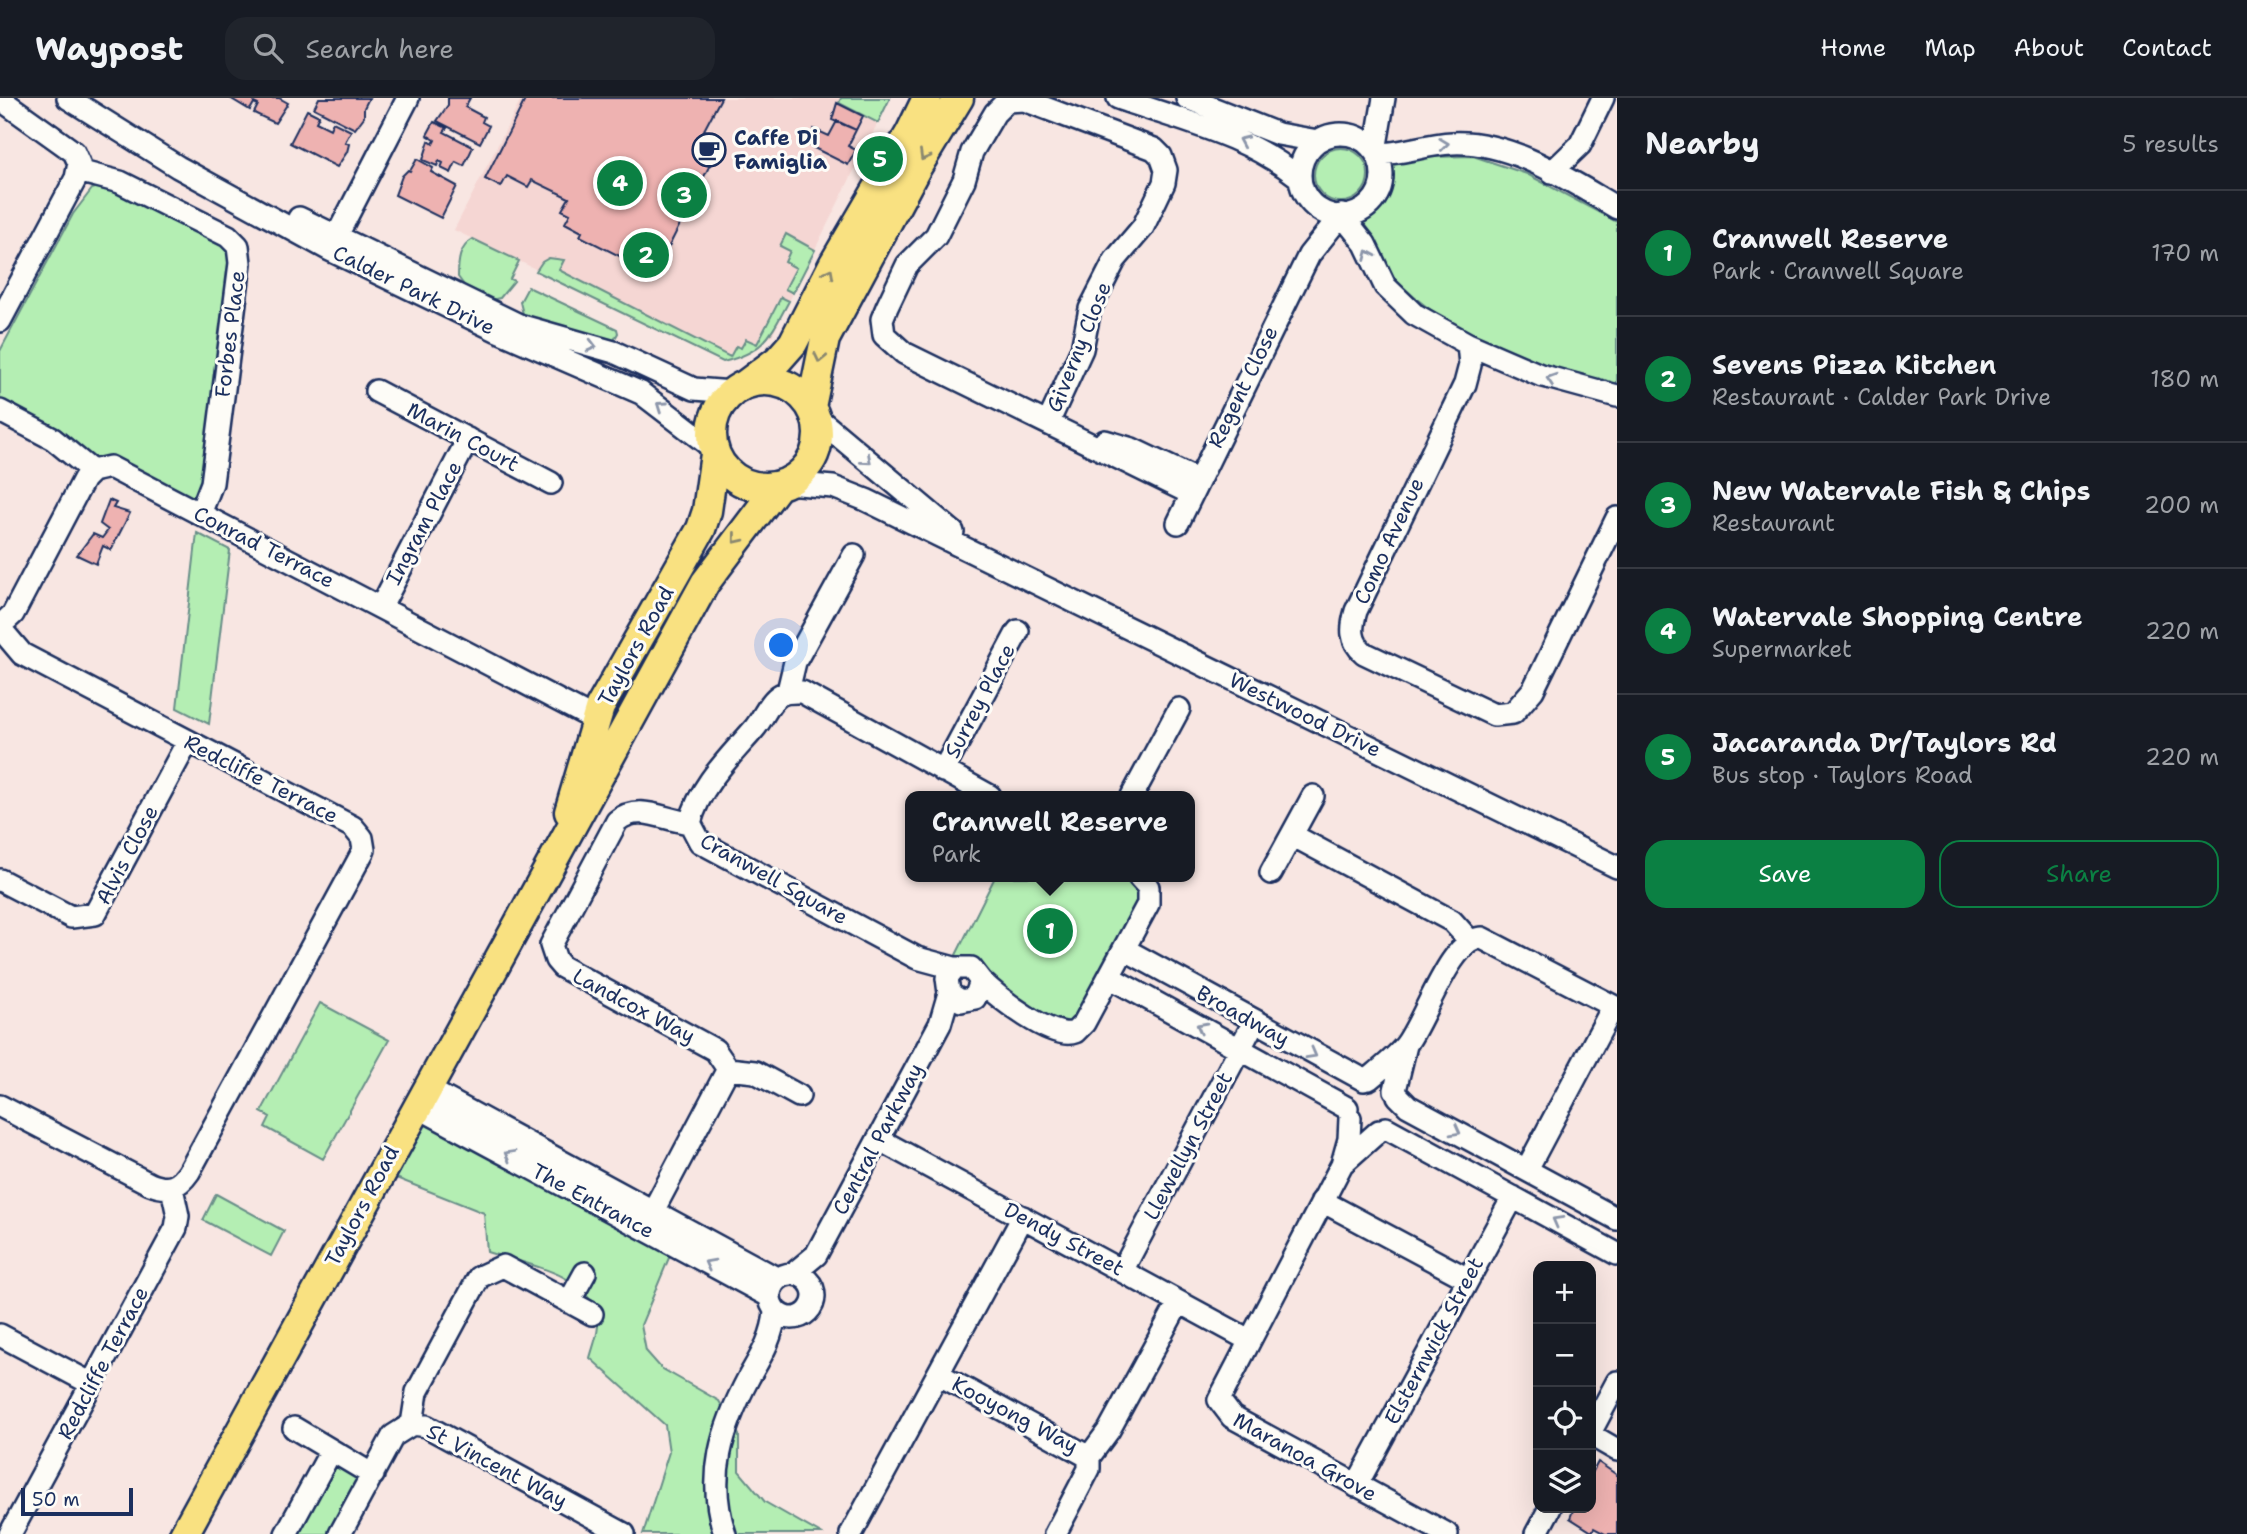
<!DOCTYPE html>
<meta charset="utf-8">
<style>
:root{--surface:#171b24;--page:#20242c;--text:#f1f3f6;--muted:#9ea1a6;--line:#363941;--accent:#0b8043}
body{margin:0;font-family:"Shantell Sans",sans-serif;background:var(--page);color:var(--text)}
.controls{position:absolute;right:21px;bottom:21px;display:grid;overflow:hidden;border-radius:14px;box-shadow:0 7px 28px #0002}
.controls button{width:63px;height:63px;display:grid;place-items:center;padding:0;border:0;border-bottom:2px solid var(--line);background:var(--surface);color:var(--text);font:35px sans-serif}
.scale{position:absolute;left:21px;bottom:18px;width:112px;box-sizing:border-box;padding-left:7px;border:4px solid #1b2f5e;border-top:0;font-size:19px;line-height:24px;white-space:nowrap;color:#1b2f5e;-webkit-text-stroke:5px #fdfcf7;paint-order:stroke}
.you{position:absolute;left:782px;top:548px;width:24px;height:24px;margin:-18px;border:5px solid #fff;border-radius:50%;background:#1a73e8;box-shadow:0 0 0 10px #1a73e833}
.badge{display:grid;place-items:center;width:46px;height:46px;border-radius:50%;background:var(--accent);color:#fff;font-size:23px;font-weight:700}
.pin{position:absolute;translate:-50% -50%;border:4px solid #fff;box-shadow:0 2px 7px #0006}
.popup{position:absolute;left:905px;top:693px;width:290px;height:91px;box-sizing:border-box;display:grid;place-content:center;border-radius:14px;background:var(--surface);filter:drop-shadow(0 2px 5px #0005);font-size:23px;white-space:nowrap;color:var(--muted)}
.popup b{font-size:26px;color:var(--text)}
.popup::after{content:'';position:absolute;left:50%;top:100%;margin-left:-14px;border:14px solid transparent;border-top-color:var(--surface)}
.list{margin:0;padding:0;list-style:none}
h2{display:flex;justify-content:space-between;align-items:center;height:91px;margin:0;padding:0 28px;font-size:30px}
h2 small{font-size:23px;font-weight:400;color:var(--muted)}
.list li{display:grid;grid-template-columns:46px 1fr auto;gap:21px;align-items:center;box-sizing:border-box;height:126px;padding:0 28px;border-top:2px solid var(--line)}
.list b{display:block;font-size:26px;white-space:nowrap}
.list p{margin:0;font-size:23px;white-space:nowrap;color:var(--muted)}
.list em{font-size:23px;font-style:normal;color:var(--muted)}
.actions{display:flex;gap:14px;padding:21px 28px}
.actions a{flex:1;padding:16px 0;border:2px solid var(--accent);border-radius:21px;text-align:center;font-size:24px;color:var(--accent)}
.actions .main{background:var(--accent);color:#fff}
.icon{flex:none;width:38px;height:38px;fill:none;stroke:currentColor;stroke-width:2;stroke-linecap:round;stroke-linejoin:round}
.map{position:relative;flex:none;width:1617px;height:1436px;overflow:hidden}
header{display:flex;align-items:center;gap:42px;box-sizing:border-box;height:98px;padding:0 35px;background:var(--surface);border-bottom:2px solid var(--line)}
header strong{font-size:33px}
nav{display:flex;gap:38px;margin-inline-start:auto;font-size:24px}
.search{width:490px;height:63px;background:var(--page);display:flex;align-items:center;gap:18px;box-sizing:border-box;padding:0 24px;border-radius:21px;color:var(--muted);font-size:26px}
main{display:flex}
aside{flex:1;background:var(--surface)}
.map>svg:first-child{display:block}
.built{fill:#f5d6d3}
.green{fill:#b4eeb3;stroke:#688e88;stroke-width:2}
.building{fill:#eeb2b1;stroke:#1b2f5e;stroke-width:2}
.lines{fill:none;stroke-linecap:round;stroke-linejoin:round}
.minor-casing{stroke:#1b2f5e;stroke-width:26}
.major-casing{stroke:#1b2f5e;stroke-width:33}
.minor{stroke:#fdfcf7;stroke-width:21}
.major{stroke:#f9e181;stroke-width:28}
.oneway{stroke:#8c96aa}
.oneway2{stroke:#8a8870}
.labels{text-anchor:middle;stroke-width:6;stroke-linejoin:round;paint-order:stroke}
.poi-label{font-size:21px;font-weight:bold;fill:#1b2f5e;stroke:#fdfcf7;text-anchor:start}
.street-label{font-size:21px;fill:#1b2f5e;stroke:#fdfcf7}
</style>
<header>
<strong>Waypost</strong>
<div class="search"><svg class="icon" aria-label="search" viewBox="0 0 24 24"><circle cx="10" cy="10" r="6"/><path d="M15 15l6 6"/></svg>Search here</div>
<nav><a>Home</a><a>Map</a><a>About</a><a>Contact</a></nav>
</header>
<main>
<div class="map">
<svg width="1617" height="1436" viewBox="0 0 1617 1436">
<rect width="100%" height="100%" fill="#f8e6e2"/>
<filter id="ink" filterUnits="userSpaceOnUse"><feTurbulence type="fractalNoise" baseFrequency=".0143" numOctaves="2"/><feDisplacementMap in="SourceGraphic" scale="14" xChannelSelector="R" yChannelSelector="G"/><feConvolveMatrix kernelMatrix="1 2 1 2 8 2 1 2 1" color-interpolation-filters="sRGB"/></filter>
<g filter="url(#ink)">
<path class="built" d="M522,0H890L772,238L721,260L454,132Z"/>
<path class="green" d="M841,0H890L878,25L839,5Z
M1314 77a27 27 0 1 1 54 0a27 27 0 1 1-54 0Z
M1473,58L1527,76L1617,124V287C1537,267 1453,242 1394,180C1380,166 1370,143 1360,126C1389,110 1392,99 1393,66L1430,59Z
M104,87L226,146L234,159L202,395L193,399L174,394L115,360L93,359L67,340L0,301V253L73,116L92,91Z
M786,136L815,152L793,195L785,191L796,170L785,164L790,153L780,148Z
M473,141L519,163L510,181L514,183L500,200C480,205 469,195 458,179C458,164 459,149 473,141Z
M549,160L564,162L559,172L730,259L736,248L741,250L746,241L757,246L781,199L789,203C770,238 765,254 723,264L536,173L542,164Z
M528,189L617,231L618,235L613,244L524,220L520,204Z
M197,435L230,452L209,626L177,610Z
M995,779H1126L1135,783L1144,796L1084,921L1061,928L956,866V857Z
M320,905L389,942L323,1061L265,1029L270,1019L261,1014Z
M427,1022L671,1155L641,1227L646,1253L661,1270L719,1303L739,1337V1373L765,1404L821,1436H643L669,1354L665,1327L590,1260C593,1248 601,1230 597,1217C585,1173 524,1166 487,1154L484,1115L391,1078L417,1029Z
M216,1096L284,1133L271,1158L203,1122Z
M333,1367L363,1382L334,1436H296Z"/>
<path class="building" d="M230,0H279L288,5L275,25L254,15L258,7L254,5L250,12Z
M319,0H369L364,10V19L355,31L314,10Z
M448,0H470L465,9L484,19L482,24L489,28L480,45L437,23L448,7Z
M526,0H721L704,32L723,41L655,176L580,138L582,134L565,125L570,116L562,112L569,100L532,82L528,89L507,78L501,89L485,81Z
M837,5L863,18L856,32L832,22Z
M307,12L319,18L316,24L330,31L333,24L351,33L345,44L349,46L347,54L337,69L290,45Z
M837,23L856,32L848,48L856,52L848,67L806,46L814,31L829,38Z
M434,24L447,30L444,34L473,49L464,68L456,64L451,75L441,70L443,65L439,63L437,68L423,62L429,43L433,46L435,42L427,37Z
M417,61L433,70L431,74L457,88L441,120L395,97L402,78L408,72L410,73Z
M109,402L116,405L113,410L130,415L111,452L103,448L96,466L77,457L93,436L102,440L108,432L100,426Z
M1598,1364L1617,1377V1436H1605L1594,1430L1592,1434L1570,1420L1574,1410H1591V1377Z"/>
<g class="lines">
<defs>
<path id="minor" d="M68,0L178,69L330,152L496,232L641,295L714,351
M1118,0C1184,24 1243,35 1300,80
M1187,0L1278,36L1318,43
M0,1L74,54L79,65L76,80L0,223
M1300 77a41 41 0 1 1 82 0a41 41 0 1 1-82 0Z
M1375,53L1384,0
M1377,56C1403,56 1426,46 1452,45C1510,42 1569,82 1617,110
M78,73L120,84L228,138L238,148L240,165L212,385L200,416
M1552,74L1580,47L1603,0
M1342,117L1365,146L1385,188L1414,216L1468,246L1540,277L1617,298
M299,120L519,227L614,254L694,291L732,294
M330,151L408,0
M1468,246L1470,267L1465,286L1356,513C1351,530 1350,543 1364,555L1494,617L1513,615L1533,592L1617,420
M376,293L551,385
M0,313L53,341L92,373
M815,318L953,434
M1048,325L1082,251L1090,211L1115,162L1143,129L1164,85L1166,72L1161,58L1154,51L1024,2L1007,3L995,15L972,54L964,82L936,138L907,167L887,209L882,221L884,237L904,255L1190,395
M1105,343L1132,351L1197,382
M787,385L833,389L866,402L1617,769
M1178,425L1309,157L1341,117
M381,509L468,341
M0,528L13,516L84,381L92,373L110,369L596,622
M0,530L22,556L353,729L362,740L364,752L189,1074C178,1090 168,1093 150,1086L0,1008
M788,593L795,564L854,457
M943,673L1018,533
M1132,698L1179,611
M1292,737L1452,823L1470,843
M1271,775L1313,698
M0,782L71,819L95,816L188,643
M1124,851L1364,982
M954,870L947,880L949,895L961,903L975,900L981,883L971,870H954L917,860L700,744L690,725C700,687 729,660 754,631C762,622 767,608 776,600C784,593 792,594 802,594L990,698
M1109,879L1347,1010
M981,883C998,899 1052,943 1075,934L1084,925L1148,806V789L1139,779
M728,971L755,974L799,998
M1369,981C1381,971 1395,960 1405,948C1425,923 1450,840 1482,840L1617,910
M426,990L778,1181
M1395,992L1406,947
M1398,998L1408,1008L1617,1121
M416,1008L769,1198
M1350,1020L1349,1041L1342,1066L1219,1302L1232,1319L1447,1436
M1386,1030L1617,1156
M878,1041L1249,1242
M1343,1065L1379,1033
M1527,1071L1613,909
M1322,1103L1468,1181
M644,1130L728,971L715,952L562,869L556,862L551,847L617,723C638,705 664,722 690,725
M1122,1173L1254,924
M770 1198a22 22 0 1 1 44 0a22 22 0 1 1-44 0Z
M793,1176L816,1157L940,926L949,895
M569,1204L585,1175
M0,1237L92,1286
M938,1276L1089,1359V1371L1055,1436
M412,1326L417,1294L479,1179L503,1168L592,1216
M294,1330L373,1377
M1591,1333L1617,1284
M1591,1337L1617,1352
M1089,1359L1109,1332L1179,1204
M1356,1388L1513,1099
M10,1436L176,1130L178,1118L172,1090
M286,1436L331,1353
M340,1436L393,1338L412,1326L426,1328L624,1436
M725,1436C706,1379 722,1330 749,1279C761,1258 773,1239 775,1214
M851,1436L1023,1119
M1536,1436L1550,1410"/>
<path id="major" d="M712 336a53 53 0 1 1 106 0a53 53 0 1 1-106 0Z
M746,286L778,262L793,245L834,165L910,35L927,0
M811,309L825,241L916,71L959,0
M569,714L600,609L701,431L707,413L715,356
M184,1436L705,485L779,387"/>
</defs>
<use href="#minor" class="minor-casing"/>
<use href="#major" class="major-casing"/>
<use href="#minor" class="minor"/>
<use href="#major" class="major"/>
</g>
<defs><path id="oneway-chevron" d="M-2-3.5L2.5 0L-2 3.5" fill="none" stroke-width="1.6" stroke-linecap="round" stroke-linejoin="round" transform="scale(1.75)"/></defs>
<g class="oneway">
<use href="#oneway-chevron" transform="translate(1243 43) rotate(-156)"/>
<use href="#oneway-chevron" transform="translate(1444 46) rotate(-7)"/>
<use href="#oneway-chevron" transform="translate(1369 157) rotate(-113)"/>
<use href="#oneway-chevron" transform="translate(592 248) rotate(14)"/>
<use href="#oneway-chevron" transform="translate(1551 281) rotate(-162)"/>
<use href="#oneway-chevron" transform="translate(661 308) rotate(-145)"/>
<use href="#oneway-chevron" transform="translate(867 362) rotate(41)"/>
<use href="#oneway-chevron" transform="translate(1201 929) rotate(-152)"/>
<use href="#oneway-chevron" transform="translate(1312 956) rotate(29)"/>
<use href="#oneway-chevron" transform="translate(1456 1033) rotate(28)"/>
<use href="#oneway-chevron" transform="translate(509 1057) rotate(-151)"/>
<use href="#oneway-chevron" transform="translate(1557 1123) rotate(-151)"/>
<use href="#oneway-chevron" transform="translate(709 1166) rotate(-152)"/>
</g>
<g class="oneway2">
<use href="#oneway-chevron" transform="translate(924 58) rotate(120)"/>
<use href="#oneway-chevron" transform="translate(829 175) rotate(-63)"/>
<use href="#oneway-chevron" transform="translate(820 260) rotate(102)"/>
<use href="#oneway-chevron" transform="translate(737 441) rotate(129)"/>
</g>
</g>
<defs>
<symbol id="cafe-ring" viewBox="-11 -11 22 22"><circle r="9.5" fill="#fdfcf7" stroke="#1b2f5e" stroke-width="1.5"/><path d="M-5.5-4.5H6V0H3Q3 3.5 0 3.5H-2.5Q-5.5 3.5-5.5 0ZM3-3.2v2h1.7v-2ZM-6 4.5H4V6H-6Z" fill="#1b2f5e"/></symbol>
</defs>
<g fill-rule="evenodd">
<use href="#cafe-ring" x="690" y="33" width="38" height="38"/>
</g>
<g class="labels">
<g class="poi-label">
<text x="734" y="47">Caffe Di<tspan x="734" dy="24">Famiglia</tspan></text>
</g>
<g class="street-label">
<text transform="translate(414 192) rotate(26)" y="7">Calder Park Drive</text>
<text transform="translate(230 236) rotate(-83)" y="7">Forbes Place</text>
<text transform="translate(1079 249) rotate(-68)" y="7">Giverny Close</text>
<text transform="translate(1243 289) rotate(-64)" y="7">Regent Close</text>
<text transform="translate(463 339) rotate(28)" y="7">Marin Court</text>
<text transform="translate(424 425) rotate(-62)" y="7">Ingram Place</text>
<text transform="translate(1389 443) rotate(-65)" y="7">Como Avenue</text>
<text transform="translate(264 449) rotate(27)" y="7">Conrad Terrace</text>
<text transform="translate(636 548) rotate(-61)" y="7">Taylors Road</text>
<text transform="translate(980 603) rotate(-62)" y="7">Surrey Place</text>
<text transform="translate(1305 617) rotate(26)" y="7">Westwood Drive</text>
<text transform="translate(261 681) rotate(27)" y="7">Redcliffe Terrace</text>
<text transform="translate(127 757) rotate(-62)" y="7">Alvis Close</text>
<text transform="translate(774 781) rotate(29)" y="7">Cranwell Square</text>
<text transform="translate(634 908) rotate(28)" y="7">Landcox Way</text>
<text transform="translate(1243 918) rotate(29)" y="7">Broadway</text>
<text transform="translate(878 1041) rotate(-62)" y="7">Central Parkway</text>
<text transform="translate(1188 1048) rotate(-62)" y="7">Llewellyn Street</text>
<text transform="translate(593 1103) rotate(28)" y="7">The Entrance</text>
<text transform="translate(362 1108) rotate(-62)" y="7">Taylors Road</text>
<text transform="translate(1064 1141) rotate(28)" y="7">Dendy Street</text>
<text transform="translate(1434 1243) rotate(-62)" y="7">Elsternwick Street</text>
<text transform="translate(103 1265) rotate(-62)" y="7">Redcliffe Terrace</text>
<text transform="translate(1015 1317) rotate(28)" y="7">Kooyong Way</text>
<text transform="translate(1305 1359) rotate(29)" y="7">Maranoa Grove</text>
<text transform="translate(497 1368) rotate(28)" y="7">St Vincent Way</text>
</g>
</g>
</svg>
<div class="controls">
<button>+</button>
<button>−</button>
<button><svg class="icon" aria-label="locate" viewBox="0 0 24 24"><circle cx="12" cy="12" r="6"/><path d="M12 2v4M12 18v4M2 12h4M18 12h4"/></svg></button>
<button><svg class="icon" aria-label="layers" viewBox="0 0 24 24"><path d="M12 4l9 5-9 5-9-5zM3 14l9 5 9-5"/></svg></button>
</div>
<div class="scale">50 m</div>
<div class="you"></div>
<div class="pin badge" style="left:1050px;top:833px">1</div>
<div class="popup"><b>Cranwell Reserve</b>Park</div>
<div class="pin badge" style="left:646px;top:157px">2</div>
<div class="pin badge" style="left:684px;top:97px">3</div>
<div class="pin badge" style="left:620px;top:85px">4</div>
<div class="pin badge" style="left:880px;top:61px">5</div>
</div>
<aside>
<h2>Nearby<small>5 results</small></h2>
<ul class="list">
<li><span class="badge">1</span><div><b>Cranwell Reserve</b><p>Park · Cranwell Square</p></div><em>170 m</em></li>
<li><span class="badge">2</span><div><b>Sevens Pizza Kitchen</b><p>Restaurant · Calder Park Drive</p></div><em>180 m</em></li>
<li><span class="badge">3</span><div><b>New Watervale Fish &amp; Chips</b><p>Restaurant</p></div><em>200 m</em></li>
<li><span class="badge">4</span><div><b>Watervale Shopping Centre</b><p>Supermarket</p></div><em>220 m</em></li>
<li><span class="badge">5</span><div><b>Jacaranda Dr/Taylors Rd</b><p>Bus stop · Taylors Road</p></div><em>220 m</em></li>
</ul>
<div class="actions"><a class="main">Save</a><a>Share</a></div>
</aside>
</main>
